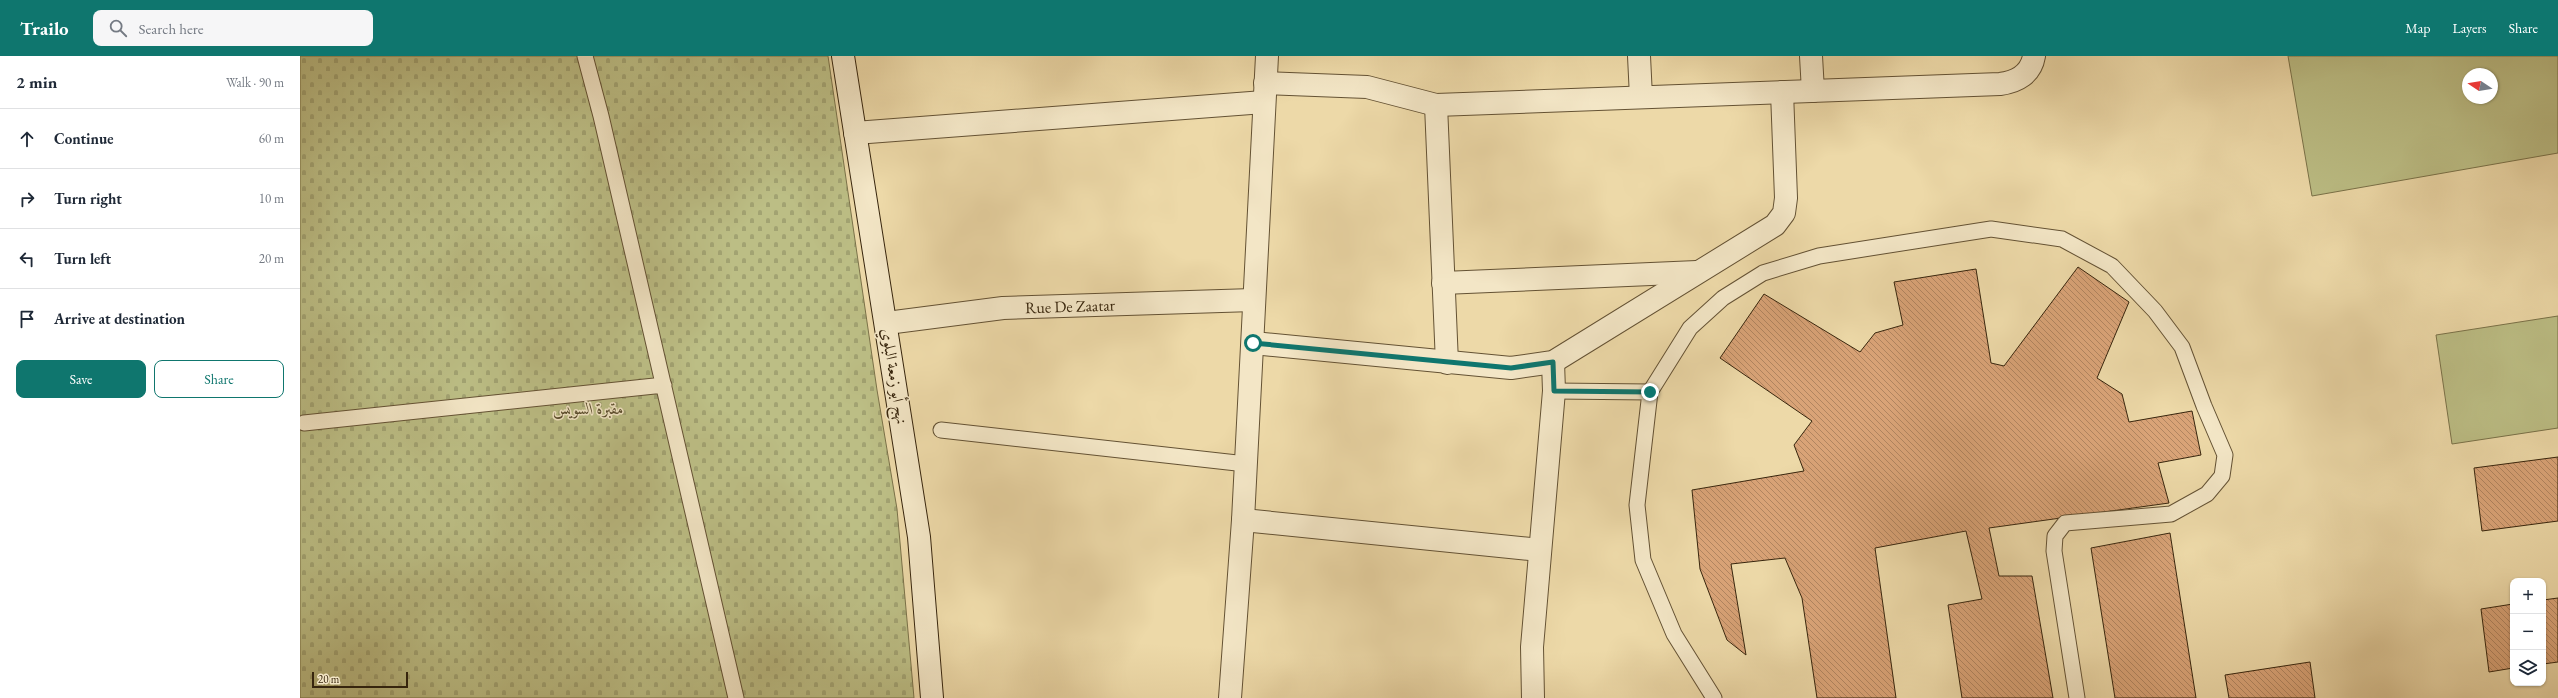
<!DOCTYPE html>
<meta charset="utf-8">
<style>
:root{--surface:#fff;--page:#f6f6f7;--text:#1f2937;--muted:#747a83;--line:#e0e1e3;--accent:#0f766e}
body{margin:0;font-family:"EB Garamond",Amiri,serif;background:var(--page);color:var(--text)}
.controls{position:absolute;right:12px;bottom:12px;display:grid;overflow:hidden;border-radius:8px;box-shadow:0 1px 3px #0004}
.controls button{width:36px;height:36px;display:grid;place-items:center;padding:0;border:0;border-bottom:1px solid var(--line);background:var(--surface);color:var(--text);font:20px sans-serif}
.compass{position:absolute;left:2162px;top:12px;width:36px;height:36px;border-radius:50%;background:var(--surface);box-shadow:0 1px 3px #0004;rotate:282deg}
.scale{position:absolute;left:12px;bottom:10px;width:96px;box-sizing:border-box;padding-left:4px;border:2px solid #37250d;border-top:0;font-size:11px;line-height:14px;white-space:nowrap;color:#37250d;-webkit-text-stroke:3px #f3e6c6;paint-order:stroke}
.stop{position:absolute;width:12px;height:12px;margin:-9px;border:3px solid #0f766e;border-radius:50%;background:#fff}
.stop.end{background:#0f766e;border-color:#fff;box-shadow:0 1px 4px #0008}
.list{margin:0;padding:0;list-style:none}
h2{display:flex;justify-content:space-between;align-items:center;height:52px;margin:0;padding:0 16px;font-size:17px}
h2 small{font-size:13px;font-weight:400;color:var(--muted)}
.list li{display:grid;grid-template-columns:26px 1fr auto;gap:12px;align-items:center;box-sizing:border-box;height:60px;padding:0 16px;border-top:1px solid var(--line)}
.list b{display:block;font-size:15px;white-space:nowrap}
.list em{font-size:13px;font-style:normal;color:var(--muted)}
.actions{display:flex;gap:8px;padding:12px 16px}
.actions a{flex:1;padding:9px 0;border:1px solid var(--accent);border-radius:8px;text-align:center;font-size:14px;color:var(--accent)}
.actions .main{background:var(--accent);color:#fff}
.icon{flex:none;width:22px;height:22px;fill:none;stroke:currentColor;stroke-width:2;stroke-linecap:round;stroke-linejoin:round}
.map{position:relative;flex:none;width:2258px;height:642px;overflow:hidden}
header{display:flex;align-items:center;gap:24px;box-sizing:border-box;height:56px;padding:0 20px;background:var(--accent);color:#fff}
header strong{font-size:19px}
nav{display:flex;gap:22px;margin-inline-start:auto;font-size:14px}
.search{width:280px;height:36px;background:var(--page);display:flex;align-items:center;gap:10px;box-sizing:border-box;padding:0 14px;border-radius:8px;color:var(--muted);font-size:15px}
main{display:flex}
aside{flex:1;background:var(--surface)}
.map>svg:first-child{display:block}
.cemetery{fill:url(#cemetery-stones);stroke:#7a7249}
.garden{fill:#bcbe85;stroke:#7a7249;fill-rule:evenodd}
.building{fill:url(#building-back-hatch);stroke:#37250d}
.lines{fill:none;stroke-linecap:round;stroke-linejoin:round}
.lane-casing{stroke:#645234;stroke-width:17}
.street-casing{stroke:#645234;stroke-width:24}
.secondary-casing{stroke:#37250d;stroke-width:24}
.lane{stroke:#f3e6c6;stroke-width:15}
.street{stroke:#f3e6c6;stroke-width:22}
.secondary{stroke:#f3e6c6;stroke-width:22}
.route{stroke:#0f766e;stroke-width:5}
.labels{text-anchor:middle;stroke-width:3;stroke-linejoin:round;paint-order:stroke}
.street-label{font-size:16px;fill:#37250d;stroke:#f3e6c6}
.park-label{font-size:16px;font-style:italic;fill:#584b2b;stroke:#f3e6c6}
</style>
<header>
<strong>Trailo</strong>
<div class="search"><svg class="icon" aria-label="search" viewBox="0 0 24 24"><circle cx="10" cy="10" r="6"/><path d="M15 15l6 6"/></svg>Search here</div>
<nav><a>Map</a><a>Layers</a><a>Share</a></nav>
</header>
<main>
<aside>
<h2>2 min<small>Walk · 90 m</small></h2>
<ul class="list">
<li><svg class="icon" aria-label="ahead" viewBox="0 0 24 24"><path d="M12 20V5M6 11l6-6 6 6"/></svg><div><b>Continue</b></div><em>60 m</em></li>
<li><svg class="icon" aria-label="right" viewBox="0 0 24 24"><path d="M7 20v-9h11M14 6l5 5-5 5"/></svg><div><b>Turn right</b></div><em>10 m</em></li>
<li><svg class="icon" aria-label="left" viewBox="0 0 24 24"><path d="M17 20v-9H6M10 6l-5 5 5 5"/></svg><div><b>Turn left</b></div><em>20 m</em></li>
<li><svg class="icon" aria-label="arrive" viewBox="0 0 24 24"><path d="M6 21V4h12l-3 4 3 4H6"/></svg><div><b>Arrive at destination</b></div></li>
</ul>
<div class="actions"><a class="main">Save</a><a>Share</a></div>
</aside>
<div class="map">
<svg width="2258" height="642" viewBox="0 0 2258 642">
<defs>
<pattern id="cemetery-stones" width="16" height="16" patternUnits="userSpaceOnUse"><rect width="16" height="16" fill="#bcbe85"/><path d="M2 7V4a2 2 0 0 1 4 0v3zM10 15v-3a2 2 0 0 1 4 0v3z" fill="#a2a372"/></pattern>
<pattern id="building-back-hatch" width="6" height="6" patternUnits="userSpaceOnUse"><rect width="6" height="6" fill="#d9a377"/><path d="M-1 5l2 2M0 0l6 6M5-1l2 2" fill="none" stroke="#b18560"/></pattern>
</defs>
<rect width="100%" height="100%" fill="#edd9a8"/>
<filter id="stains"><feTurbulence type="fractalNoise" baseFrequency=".005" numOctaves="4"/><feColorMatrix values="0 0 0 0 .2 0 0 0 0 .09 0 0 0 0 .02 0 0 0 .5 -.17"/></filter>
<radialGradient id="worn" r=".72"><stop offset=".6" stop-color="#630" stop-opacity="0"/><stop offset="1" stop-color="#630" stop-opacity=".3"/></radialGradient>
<path class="cemetery" d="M0,0H528L577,334L597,453L614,642H0Z"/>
<path class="garden" d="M1988,0H2258V97L2012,140ZM2168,18H2192V42H2168Z
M2258,260V372L2152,388L2136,279Z"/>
<path class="building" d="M1778,211L1829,246L1797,322L1822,338L1829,366L1892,355L1901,399L1858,407L1869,447L1689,472L1699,520H1732L1753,642H1662L1648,549L1682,543L1666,475L1575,492L1596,642H1517L1502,542L1485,502L1431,508L1446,599L1427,584L1400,513L1392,434L1504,415L1494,389L1512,365L1420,302L1464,238L1560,296L1575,277L1603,269L1594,226L1676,213L1691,307L1704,310Z
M2258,401V465L2182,475L2174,412Z
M1870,477L1896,642H1815L1791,492Z
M2258,542V606L2243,608V544Z
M2213,548V612L2189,616L2181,553Z
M2010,606L2015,642H1929L1925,619Z"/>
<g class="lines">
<defs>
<path id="lane" d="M285,0L301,60L436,642
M1254,335L1350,336
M4,367L364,329
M641,374L946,408
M1414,642L1374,578L1343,504L1337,449L1344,388L1350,336L1390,272L1423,242L1463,217L1519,200L1691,173L1762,183L1812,210L1855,255L1882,291L1904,350L1925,399L1922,420L1907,438L1871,458L1765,467L1755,480L1754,495L1777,642"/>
<g id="street">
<path d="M1339,0L1341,41"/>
<path d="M1511,0L1513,35"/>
<path d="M965,27L1067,31L1136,49L1700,28C1717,26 1731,18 1734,0"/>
<path d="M1136,49L1147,307"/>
<path d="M555,77L964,46"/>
<path d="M1143,227L1397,216"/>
<path id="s1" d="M587,267L703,252L953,244"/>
<path d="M953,287L1211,312L1253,306L1475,169L1484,157L1486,142L1482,36"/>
<path d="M943,464L1240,494"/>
<path d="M930,642L943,464L967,0"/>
<path d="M1233,642L1232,591L1254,335L1253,306"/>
</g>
<path id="secondary" d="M543,0L619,481L632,642"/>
</defs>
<use href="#lane" class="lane-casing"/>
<use href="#street" class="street-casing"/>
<use href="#secondary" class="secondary-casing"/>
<use href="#lane" class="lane"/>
<use href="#street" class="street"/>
<use href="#secondary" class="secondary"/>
</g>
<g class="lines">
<path class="route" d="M953,287L1211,312L1253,306L1254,335L1350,336"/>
</g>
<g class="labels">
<g class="street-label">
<text dy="6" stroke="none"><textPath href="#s1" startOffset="184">Rue De Zaatar</textPath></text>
<text transform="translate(595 320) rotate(81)" y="6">نهج أبو زمعة البلوي</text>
</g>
<g class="park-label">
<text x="288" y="358">مقبرة السويس</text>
</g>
</g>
<rect width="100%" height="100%" filter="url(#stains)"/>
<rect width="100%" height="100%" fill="url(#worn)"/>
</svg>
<div class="controls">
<button>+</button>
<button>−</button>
<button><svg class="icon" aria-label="layers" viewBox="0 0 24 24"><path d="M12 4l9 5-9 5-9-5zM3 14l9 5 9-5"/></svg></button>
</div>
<svg class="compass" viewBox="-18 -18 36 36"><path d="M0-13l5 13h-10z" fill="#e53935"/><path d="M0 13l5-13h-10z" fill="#747a83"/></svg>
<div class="scale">20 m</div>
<div class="stop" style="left:953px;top:287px"></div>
<div class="stop end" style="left:1350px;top:336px"></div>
</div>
</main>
